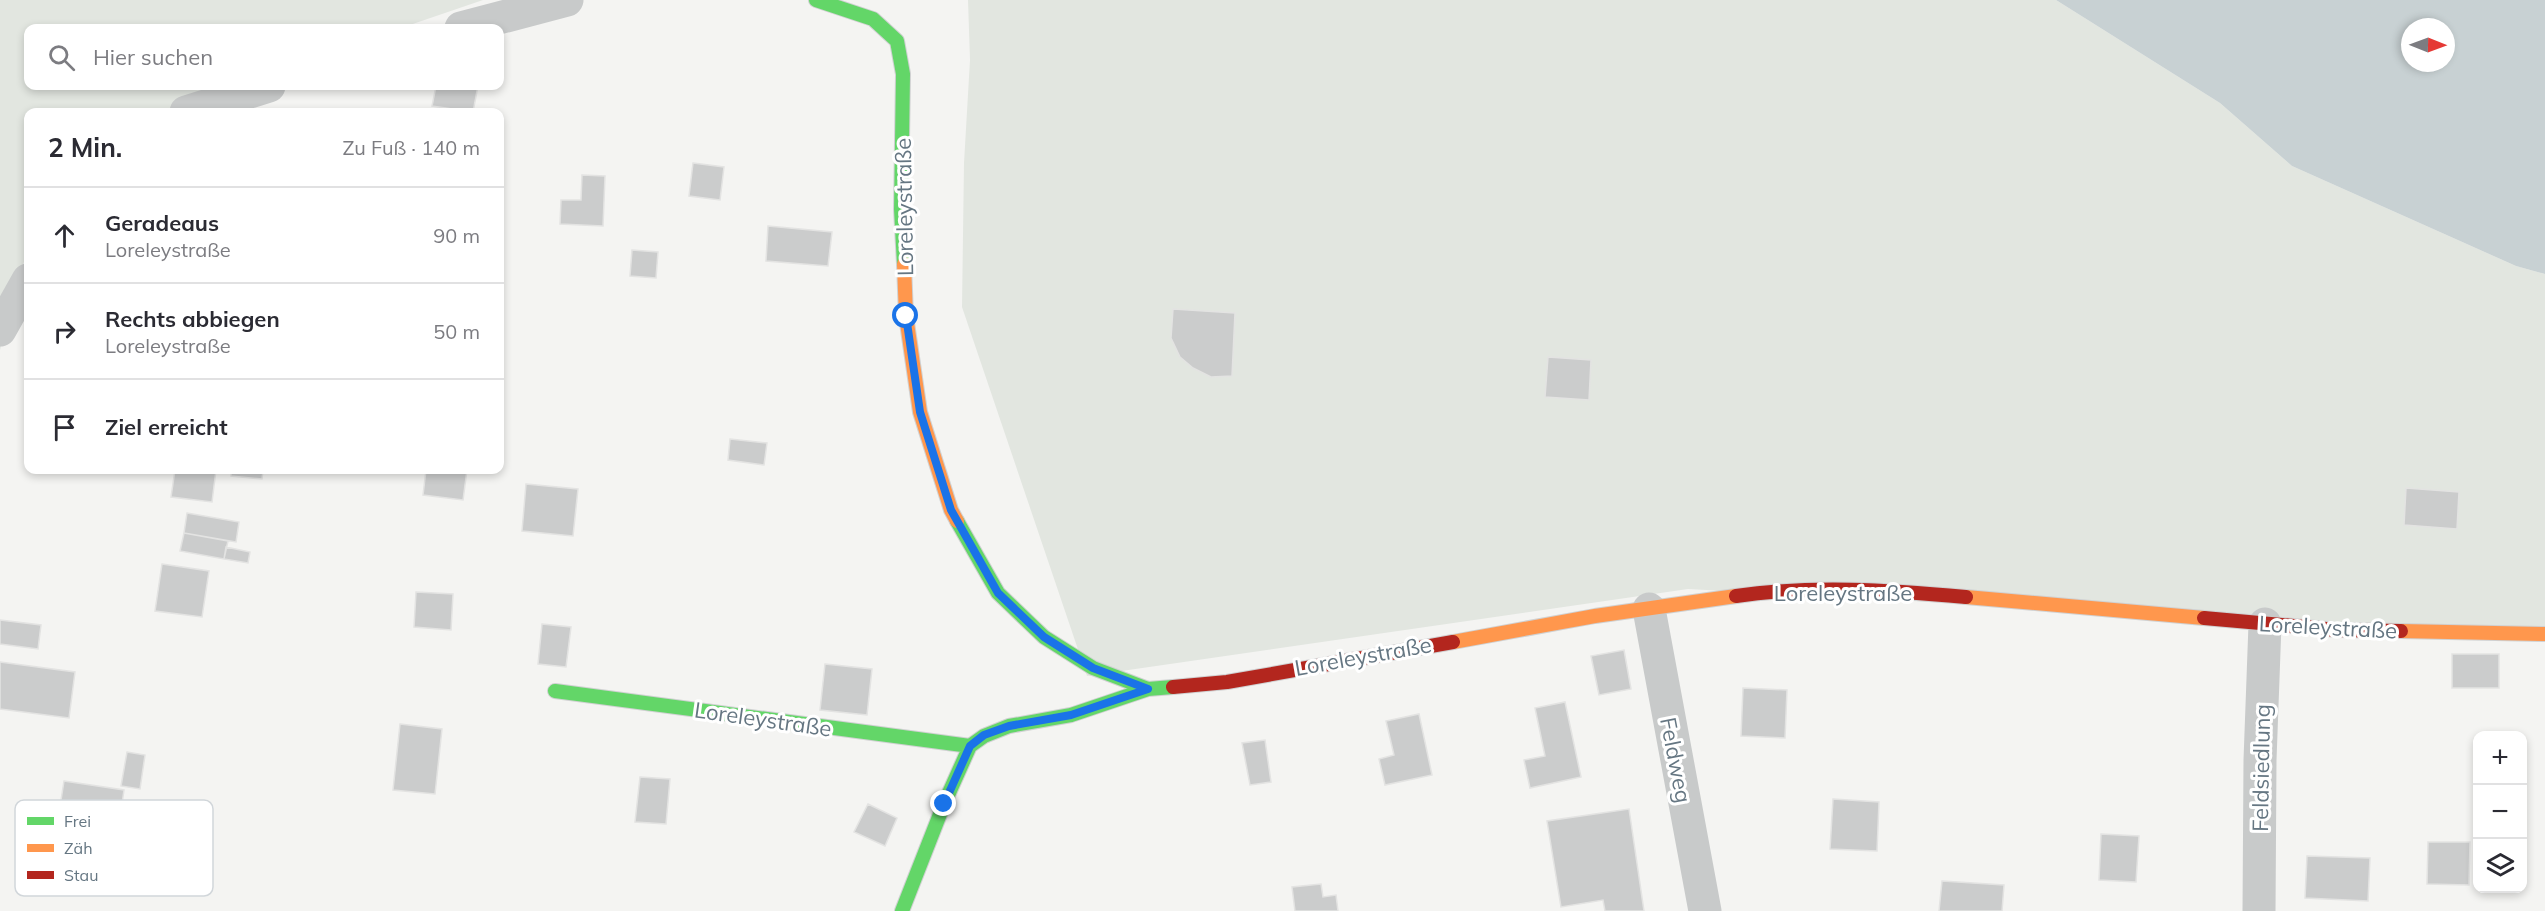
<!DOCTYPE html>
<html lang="de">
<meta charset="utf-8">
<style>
:root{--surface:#fff;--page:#f2f2f3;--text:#2b2b33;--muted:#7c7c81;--line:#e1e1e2}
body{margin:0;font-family:Mulish,sans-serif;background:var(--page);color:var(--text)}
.controls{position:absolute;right:18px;bottom:18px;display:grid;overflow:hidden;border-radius:12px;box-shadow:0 3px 9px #0003}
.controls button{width:54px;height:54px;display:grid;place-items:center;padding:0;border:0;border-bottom:2px solid var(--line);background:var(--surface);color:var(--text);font:30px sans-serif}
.compass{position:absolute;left:2401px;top:18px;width:54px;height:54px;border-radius:50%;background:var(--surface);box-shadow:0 3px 9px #0003;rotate:91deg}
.stop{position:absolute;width:18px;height:18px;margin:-14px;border:4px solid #1a73e8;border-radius:50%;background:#fff}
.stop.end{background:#1a73e8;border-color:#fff;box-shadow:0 2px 6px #0008}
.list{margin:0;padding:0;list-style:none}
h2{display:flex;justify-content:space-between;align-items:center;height:78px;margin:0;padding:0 24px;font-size:26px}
h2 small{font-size:20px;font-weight:400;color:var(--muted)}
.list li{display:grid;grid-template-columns:39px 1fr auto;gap:18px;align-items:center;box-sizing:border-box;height:96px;padding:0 24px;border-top:2px solid var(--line)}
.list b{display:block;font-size:22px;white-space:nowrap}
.list p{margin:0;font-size:20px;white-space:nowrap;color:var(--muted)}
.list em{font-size:20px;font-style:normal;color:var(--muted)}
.icon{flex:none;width:33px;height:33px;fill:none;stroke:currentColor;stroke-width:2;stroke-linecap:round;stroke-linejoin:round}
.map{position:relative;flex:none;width:2545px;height:911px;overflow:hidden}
.search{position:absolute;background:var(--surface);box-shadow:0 3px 9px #0003;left:24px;top:24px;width:480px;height:66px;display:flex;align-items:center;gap:15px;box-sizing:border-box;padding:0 21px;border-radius:12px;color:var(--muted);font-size:22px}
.panel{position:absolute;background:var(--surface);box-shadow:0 3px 9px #0003;left:24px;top:108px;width:480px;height:366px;border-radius:12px}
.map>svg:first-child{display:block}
.green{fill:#e2e6e0}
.water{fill:#c8d1d3;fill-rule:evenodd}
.building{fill:#cbcccc;stroke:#e3e3e2;stroke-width:1.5}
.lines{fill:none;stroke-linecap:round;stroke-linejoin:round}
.fast-casing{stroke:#d0d1d2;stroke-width:16}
.slow-casing{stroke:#d0d1d2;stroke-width:16}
.jam-casing{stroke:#d0d1d2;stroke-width:16}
.street{stroke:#c8caca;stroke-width:33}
.fast{stroke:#63d668;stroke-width:14}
.slow{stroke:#ff974d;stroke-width:14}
.jam{stroke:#b3261e;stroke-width:14}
.route{stroke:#1a73e8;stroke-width:8}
.labels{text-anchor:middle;stroke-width:6;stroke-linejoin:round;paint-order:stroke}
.street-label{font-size:22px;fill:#657682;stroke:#fff}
.key{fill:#fff;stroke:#d1d6da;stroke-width:1.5}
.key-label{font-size:16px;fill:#657682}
</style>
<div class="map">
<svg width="2545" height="911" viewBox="0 0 2545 911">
<rect width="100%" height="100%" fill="#f4f4f2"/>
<path class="green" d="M0,0H483L401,28H28V86H236L158,112H28V247L0,350Z
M968,0H2056L2220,103L2292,166L2516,266L2545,274V635L1688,589L1087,676L962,307L964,163L970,60Z"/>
<path class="water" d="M2056,0H2545V274L2516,266L2292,166L2220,103ZM2410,27H2446V63H2410Z"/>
<path class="building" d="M436,86H478L473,112L432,106Z
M693,163L724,167L720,200L689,196Z
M582,175L605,176L603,226L560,224L561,200H581Z
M768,226L832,232L828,266L766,261Z
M632,250L658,252L656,278L630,276Z
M1173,309L1235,313L1232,376L1211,377L1193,368L1180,357L1171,338Z
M1548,357L1591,360L1589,400L1545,397Z
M730,439L767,443L764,465L728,460Z
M175,470H216L212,502L171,497Z
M231,470H263L262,479L231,476Z
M426,470H467L463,500L423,495Z
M526,484L578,489L573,536L522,531Z
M2406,488L2459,492L2457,529L2404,525Z
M187,513L239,522L236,542L184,533Z
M184,533L228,541L224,559L180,551Z
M226,547L250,552L248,563L224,559Z
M162,564L209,571L202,617L155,611Z
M416,592L453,594L451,630L414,627Z
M0,620L41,625L38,649L0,644Z
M542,624L571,627L566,667L538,664Z
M1624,650L1631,689L1599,695L1591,656Z
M2452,654H2499V688H2452Z
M0,662L75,672L69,718L0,709Z
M825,664L872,669L867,715L820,710Z
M1743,688L1787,690L1785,738L1741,736Z
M1565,702L1581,777L1530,788L1524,760L1545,756L1535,708Z
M1419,714L1432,775L1385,785L1379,759L1394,755L1386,721Z
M400,724L442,729L435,794L393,790Z
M1265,740L1271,782L1250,785L1242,743Z
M127,752L145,755L140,789L121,786Z
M640,777L670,779L666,824L635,822Z
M64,781L124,790L114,860L90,857L93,837L56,832Z
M1833,799L1879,802L1877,851L1830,849Z
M868,804L897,818L885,846L854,832Z
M1629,809L1644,911H1605L1603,900L1561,907L1547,821Z
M2101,834L2139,836L2136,882L2099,880Z
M2428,842H2470L2469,885L2427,884Z
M2307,856L2370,858L2368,901L2305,898Z
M1942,881L2004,885L2002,911H1939Z
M1321,884L1323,897L1336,895L1338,911H1295L1292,887Z"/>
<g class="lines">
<defs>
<path id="fast" d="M816,0L873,19L897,41L903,74L901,209L904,264
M957,521L998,593L1044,637L1093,668L1148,689
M555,691L970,746
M902,911L944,804L970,746L984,736L1009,726L1071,715L1148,689L1173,687"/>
<path id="slow" d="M904,264L906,316L920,412L951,510L957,521
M1966,597L2204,618
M2401,631L2545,634
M1453,642L1595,616L1736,596"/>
<path id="jam" d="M1736,596C1812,585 1889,590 1966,597
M2204,618L2337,630L2401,631
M1173,687L1227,682L1453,642"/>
</defs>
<use href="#fast" class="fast-casing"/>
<use href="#slow" class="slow-casing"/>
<use href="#jam" class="jam-casing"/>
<path class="street" d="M461,28L567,0
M186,112L269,86
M0,330L28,280
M1649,609L1705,911
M2259,911L2260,760L2265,624"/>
<use href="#fast" class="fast"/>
<use href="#slow" class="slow"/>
<use href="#jam" class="jam"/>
</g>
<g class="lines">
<path class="route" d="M906,316L920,412L951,510L998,593L1044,637L1093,668L1148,689L1071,715L1009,726L984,735L970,746L944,804"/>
</g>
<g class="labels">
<g class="street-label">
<text transform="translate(904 207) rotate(-91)" y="8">Loreleystraße</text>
<text x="1843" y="601">Loreleystraße</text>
<text transform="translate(2328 627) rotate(3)" y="8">Loreleystraße</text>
<text transform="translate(1363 656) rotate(-10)" y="8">Loreleystraße</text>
<text transform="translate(763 719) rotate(8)" y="8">Loreleystraße</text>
<text transform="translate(1676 760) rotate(79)" y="8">Feldweg</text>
<text transform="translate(2261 768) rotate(-89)" y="8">Feldsiedlung</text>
</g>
</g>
<rect x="15" y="800" width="198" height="96" rx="9" class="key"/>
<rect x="27" y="817" width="27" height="8" fill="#63d668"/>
<rect x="27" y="844" width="27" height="8" fill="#ff974d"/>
<rect x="27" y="871" width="27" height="8" fill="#b3261e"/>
<g class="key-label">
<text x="64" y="827">Frei</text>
<text x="64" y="854">Zäh</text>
<text x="64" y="881">Stau</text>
</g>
</svg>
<div class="controls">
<button>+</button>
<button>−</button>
<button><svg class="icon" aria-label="layers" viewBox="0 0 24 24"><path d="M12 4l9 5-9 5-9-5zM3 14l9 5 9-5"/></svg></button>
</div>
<svg class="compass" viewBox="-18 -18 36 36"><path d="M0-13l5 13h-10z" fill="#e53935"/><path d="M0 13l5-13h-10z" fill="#7c7c81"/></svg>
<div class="stop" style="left:906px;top:316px"></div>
<div class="stop end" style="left:944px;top:804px"></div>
<div class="search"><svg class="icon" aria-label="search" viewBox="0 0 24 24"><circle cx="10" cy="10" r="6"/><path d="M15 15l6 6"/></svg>Hier suchen</div>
<section class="panel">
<h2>2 Min.<small>Zu Fuß · 140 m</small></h2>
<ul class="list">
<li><svg class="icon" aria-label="ahead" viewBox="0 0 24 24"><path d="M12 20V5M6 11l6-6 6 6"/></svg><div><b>Geradeaus</b><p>Loreleystraße</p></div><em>90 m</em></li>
<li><svg class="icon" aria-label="right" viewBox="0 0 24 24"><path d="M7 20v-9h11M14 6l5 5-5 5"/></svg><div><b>Rechts abbiegen</b><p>Loreleystraße</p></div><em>50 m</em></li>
<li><svg class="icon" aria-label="arrive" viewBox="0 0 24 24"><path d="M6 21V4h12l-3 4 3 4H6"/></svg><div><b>Ziel erreicht</b></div></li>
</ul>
</section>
</div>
